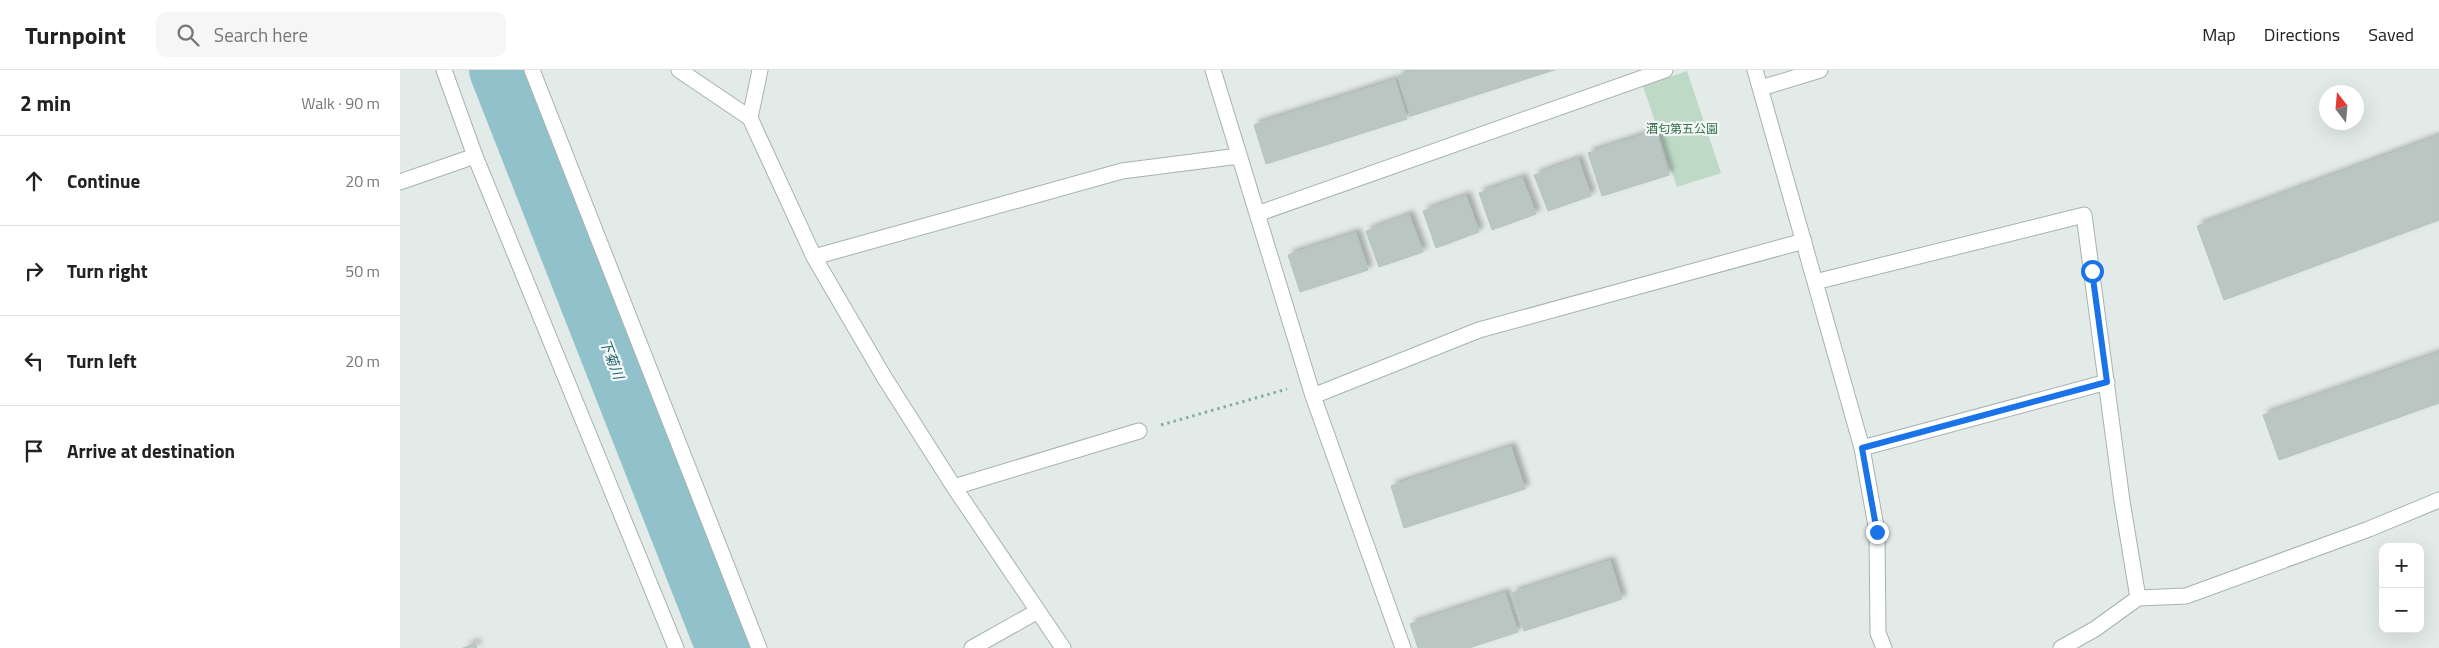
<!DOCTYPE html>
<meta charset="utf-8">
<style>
:root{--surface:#fff;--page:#f6f6f6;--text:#222;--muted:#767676;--line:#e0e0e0}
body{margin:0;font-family:"Titillium Web","Noto Sans JP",sans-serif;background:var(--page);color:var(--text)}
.controls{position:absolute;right:15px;bottom:15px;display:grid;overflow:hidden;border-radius:10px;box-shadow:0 5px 20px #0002}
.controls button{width:45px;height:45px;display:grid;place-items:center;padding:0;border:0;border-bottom:1px solid var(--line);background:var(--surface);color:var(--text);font:25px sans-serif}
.compass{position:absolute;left:1919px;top:15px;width:45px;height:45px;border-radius:50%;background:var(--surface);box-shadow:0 5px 20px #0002;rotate:344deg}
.stop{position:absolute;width:15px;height:15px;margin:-11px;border:4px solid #1a73e8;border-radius:50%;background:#fff}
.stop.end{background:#1a73e8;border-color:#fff;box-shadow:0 1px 5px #0008}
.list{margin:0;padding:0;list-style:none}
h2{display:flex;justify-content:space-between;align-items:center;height:65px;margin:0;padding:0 20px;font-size:21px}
h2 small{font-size:16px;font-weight:400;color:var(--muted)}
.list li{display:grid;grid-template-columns:32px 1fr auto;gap:15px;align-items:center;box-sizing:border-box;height:90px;padding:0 20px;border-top:1px solid var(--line)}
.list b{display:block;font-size:19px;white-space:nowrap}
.list em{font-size:16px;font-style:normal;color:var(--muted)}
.icon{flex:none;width:28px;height:28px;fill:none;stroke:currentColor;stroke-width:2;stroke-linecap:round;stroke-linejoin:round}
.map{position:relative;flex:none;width:2039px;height:578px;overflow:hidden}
header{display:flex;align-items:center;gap:30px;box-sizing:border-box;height:70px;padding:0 25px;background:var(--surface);border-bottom:1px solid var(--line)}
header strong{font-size:24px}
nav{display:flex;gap:28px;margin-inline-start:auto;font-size:18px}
.search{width:350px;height:45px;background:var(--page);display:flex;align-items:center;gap:12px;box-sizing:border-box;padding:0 18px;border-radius:10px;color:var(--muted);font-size:19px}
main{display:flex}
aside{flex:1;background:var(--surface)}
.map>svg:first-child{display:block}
.green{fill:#bedac6}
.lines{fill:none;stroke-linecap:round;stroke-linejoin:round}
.river{stroke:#91c1cb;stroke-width:58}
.building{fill:#b9c6c1;stroke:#b6c4bf;filter:url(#shadow)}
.minor-casing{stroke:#a6b3af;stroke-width:17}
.path{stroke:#87aca1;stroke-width:3;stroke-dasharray:2.5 4;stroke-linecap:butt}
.minor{stroke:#fff;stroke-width:15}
.route{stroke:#1a73e8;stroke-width:6}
.labels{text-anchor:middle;stroke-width:4.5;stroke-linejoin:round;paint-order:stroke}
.park-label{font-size:12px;fill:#336e4a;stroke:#f3f8f6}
.water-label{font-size:14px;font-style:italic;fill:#256371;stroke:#f3f8f6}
</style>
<header>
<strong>Turnpoint</strong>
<div class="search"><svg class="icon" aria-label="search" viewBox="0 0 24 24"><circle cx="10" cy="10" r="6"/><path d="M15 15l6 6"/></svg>Search here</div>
<nav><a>Map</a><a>Directions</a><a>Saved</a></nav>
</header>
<main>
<aside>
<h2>2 min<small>Walk · 90 m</small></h2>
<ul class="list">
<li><svg class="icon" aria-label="ahead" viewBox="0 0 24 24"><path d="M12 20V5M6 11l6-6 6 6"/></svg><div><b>Continue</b></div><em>20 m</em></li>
<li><svg class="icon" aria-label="right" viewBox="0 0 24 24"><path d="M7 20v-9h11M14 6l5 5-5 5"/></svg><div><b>Turn right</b></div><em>50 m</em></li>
<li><svg class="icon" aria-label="left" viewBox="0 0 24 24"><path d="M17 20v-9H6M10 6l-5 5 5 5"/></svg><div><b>Turn left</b></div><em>20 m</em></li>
<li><svg class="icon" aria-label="arrive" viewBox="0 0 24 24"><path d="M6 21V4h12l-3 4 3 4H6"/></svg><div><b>Arrive at destination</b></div></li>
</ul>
</aside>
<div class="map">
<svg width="2039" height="578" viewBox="0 0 2039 578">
<defs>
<filter id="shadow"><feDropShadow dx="4.5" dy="-4.5" stdDeviation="2.5" flood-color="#0004"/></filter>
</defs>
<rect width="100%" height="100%" fill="#e3ebe8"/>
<path class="green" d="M1287,1L1321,103L1277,117L1243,16Z"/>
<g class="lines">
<path class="river" d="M98,0L325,578"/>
</g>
<path class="building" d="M1017,0H1154L1011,46L998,6Z
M995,10L1007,49L866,94L854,55Z
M1256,61L1269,105L1202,126L1188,83Z
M2039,66V150L1824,230L1797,156Z
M1178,89L1191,126L1148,141L1134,105Z
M1122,108L1136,144L1092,160L1079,123Z
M1066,126L1079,162L1036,178L1023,141Z
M1009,145L1023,182L979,197L966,161Z
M956,163L968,200L900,222L888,185Z
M2039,283V333L1879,390L1863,345Z
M1111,377L1125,419L1004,458L991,416Z
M1210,491L1222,529L1124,561L1112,523Z
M1105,523L1118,562L1069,578H1018L1010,554Z
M75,573L77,578H63Z"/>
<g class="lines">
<defs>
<path id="minor" d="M44,0L75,86L276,578
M132,0L359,578
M279,0L350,48L414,187L484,307L554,417L663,578
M813,0L913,326L1003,578
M1355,0L1462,378L1477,462L1478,563L1484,578
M1361,18L1420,0
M350,48L360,0
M0,112L75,86
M857,144L1265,0
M414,187L722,101L839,86
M1415,212L1684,145L1722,431L1738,528
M913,326L1079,260L1404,171
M1462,378L1707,312
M554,417L739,361
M572,578L638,541
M1661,578L1695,559L1738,528L1786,526L1969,459L2039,430"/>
</defs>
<use href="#minor" class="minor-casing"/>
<path class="path" d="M761,355L887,319"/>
<use href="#minor" class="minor"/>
</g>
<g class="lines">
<path class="route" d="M1477,462L1462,378L1707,312L1692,201"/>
</g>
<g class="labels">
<g class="park-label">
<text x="1282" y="63">酒匂第五公園</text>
</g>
<g class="water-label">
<text transform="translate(212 289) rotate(69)" y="5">下菊川</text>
</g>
</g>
</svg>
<div class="controls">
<button>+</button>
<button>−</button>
</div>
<svg class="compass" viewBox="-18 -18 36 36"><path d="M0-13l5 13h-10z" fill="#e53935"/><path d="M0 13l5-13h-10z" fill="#767676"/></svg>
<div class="stop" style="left:1692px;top:201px"></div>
<div class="stop end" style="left:1477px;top:462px"></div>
</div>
</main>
